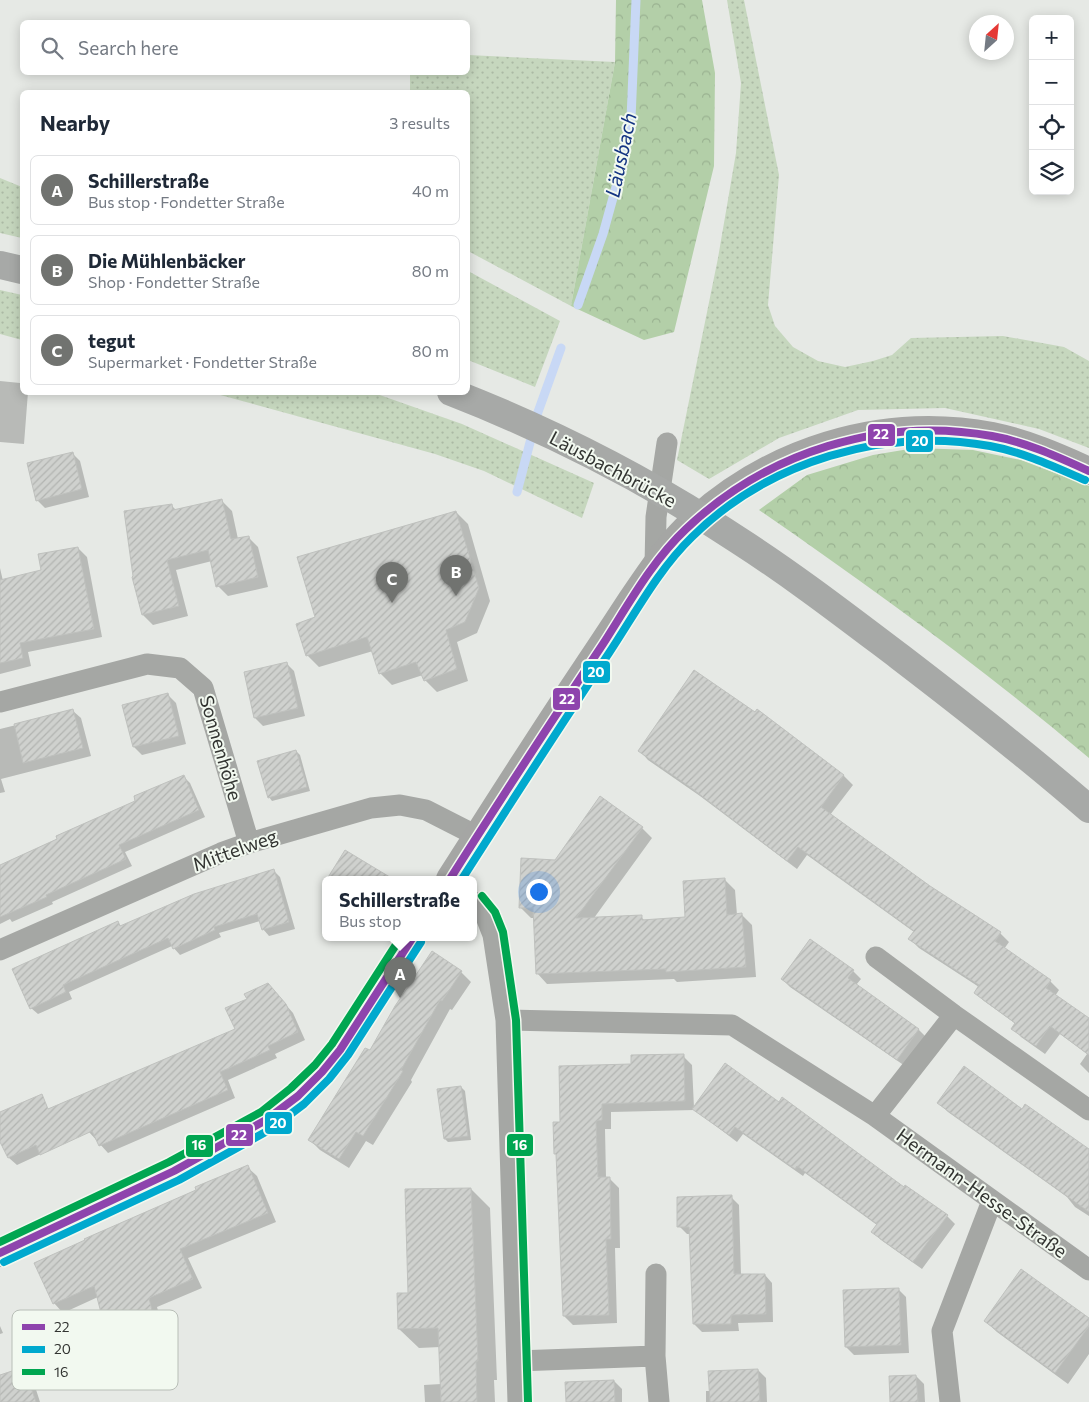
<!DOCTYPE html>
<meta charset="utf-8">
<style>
:root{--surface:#fff;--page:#f2f2f3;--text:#1f2937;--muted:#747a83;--line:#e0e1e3;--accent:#717370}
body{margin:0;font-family:Commissioner,sans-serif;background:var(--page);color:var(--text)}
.controls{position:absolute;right:15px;top:15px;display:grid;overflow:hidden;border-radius:8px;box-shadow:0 2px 12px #0003}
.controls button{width:45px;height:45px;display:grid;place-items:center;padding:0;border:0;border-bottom:1px solid var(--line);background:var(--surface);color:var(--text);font:25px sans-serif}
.compass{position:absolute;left:969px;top:15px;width:45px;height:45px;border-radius:50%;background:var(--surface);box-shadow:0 2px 12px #0003;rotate:27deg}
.you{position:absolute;left:538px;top:891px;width:18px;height:18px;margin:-12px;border:4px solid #fff;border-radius:50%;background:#1a73e8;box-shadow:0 0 0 8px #1a73e833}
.badge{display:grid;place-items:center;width:32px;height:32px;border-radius:50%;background:var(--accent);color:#fff;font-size:16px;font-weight:700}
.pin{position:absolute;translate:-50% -41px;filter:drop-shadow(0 1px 2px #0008)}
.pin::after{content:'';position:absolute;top:26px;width:18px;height:15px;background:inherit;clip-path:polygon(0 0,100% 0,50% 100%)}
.popup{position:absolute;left:322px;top:876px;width:155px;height:65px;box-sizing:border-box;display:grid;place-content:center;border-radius:8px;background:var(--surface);filter:drop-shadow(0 1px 4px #0005);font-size:16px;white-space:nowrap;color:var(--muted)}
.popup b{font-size:19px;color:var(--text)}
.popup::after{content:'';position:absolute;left:50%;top:100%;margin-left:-10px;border:10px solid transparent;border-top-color:var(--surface)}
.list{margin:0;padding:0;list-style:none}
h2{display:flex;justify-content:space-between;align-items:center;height:65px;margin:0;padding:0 20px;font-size:21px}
h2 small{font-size:16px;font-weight:400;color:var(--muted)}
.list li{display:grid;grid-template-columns:32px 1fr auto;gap:15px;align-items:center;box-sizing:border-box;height:70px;margin:0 10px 10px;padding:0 10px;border:1px solid var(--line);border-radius:8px}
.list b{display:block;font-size:19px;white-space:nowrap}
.list p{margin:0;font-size:16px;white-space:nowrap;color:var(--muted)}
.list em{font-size:16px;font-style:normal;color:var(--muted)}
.icon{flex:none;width:28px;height:28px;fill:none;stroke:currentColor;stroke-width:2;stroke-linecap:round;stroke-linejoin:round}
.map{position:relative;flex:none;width:1089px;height:1402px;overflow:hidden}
.search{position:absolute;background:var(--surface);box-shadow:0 2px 12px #0003;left:20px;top:20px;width:450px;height:55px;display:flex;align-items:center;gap:12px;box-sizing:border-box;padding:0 18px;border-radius:8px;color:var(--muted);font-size:19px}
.panel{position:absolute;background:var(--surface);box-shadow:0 2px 12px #0003;left:20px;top:90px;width:450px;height:305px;border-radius:8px}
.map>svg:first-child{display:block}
.grass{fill:url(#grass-dots)}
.forest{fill:url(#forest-crowns)}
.shadow{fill:#0003}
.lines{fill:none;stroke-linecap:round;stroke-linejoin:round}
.stream{stroke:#c8d8f5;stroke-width:9}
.building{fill:url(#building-hatch);stroke:#bfc1be}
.street{stroke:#a5a7a4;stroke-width:21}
.secondary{stroke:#a5a6a4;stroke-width:28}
.primary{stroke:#a7a9a7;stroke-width:28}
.bus-1-casing{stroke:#f2f9f0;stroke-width:11}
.bus-2-casing{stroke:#f2f9f0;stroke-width:11}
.bus-3-casing{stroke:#f2f9f0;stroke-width:11}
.bus-1{stroke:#8e44ad;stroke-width:8}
.bus-2{stroke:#00a9ce;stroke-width:8}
.bus-3{stroke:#00a651;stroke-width:8}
.labels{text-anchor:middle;stroke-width:4;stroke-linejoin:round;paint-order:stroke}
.street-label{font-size:19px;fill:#323431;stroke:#f2f9f0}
.water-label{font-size:20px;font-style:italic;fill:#143483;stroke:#f2f9f0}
.key{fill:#f2f9f0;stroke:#b8beb7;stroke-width:1}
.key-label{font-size:14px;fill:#323431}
.line-badge{stroke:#f2f9f0;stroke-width:2}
.badge-label{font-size:14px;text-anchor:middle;font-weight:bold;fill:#fff}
</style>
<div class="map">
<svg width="1089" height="1402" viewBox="0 0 1089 1402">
<defs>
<pattern id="grass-dots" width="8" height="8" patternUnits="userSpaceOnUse" patternTransform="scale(1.25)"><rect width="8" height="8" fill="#c6d7be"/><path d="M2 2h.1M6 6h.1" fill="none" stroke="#abb9a4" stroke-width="1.8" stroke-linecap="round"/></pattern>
<pattern id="forest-crowns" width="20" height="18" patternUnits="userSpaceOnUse" patternTransform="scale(1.25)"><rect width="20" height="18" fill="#b3cfa8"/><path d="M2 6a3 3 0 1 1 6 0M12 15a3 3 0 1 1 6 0" fill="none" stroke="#9ab291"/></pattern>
<pattern id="building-hatch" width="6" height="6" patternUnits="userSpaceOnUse" patternTransform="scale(1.25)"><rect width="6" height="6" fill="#cfd1ce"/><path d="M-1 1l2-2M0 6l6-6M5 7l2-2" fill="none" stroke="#b2b4b1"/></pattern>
</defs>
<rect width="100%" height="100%" fill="#e6e9e5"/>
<path class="grass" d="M727,0H744L779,175L768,305L775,326L793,347L818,361L845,367L873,361L892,355L911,338L1003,336L1064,347L1089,361V448L1039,429L945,408L858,410L779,438L709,479L677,460L718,258L736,153L741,83Z
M468,55L615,62L571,306L468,251V92H410V73L468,72Z
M0,178L22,187V238L0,233Z
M468,271L560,321L535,387L468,360Z
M0,290L22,295V340L0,334Z
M213,393H374L462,424L594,483L582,518L484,471L435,454Z"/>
<path class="forest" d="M616,0H702L715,73L714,166L674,332L644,340L571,306L615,62Z
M915,448L973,450L1021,460L1089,486V758C984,669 872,588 759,510L807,475L873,455Z"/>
<path class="shadow" d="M0,381L20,383L22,385V392H28L24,444L0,442Z
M72,453L80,461L89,497L45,508L37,500Z
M222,501L232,511L238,539L248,537L258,547L268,587L228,596L218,586L212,561L176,570L188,616L153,625L143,615L172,506L177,511Z
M456,512L468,524L490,601L477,633L457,642L468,681L437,692L425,680L423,675L392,685L380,673L373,651L319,667L307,655L316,618Z
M78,548L87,557L102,637L28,652L31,666L0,674V568L3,581L42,571Z
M286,663L294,671L305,716L263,726L255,718L245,673Z
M168,695L176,703L186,744L142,755L134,747Z
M73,711L81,718L91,756L1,779L5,792L0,793V729Z
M757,711L844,776L853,785L830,815L929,888L1000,933L1009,942L1004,949L1050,981L1059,990L1055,996L1089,1019V1073L1080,1064L1087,1054L1060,1034L1045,1054L1021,1037L1013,1028L1016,1024L984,1001L975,993L979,987L919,948L910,939L914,932L807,855L797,869L700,796L648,760L640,751L755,714Z
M296,751L300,755L310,791L272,801L269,797Z
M183,776L190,783L205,817L125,852L132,866L52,902L53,904L12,922L10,919L0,924V866L137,801Z
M642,828L652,838L594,918L641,917L645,921L686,918L725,880L735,890L737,915H742L752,925L756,977L677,982L674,979L547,984L537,973L535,918H531L520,907L555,861Z
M345,852L379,872L386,879H329Z
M273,870L280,877L295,929L269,936L263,929L260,921L219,933L221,937L180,955L172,946L69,992L72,999L38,1014L31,1008L118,923L122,927Z
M853,971L861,979L856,985L918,1029L926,1037L905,1066L790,987L782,979Z
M461,972L471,982L452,1010L450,1009L411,1080L412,1082L373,1145L366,1141L349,1168L320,1150L310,1140L370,1052Z
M268,984L293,1013L305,1040L275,1054L277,1058L228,1080L235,1098L108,1153L89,1132L236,1029L249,999Z
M683,1056L692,1065L694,1108L904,1188L947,1216L955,1224L922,1269L881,1240L873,1232L877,1225L805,1173L803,1176L743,1134L737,1142L695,1110L611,1112V1129H605L606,1178H609L619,1188L620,1248H615L617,1323L573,1325L564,1316L558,1156L556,1154L561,1124L632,1066Z
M461,1087L465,1091L471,1140L448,1142L445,1139Z
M939,1103L1089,1157V1216L1075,1207L1067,1197L948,1112Z
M0,1113L56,1147L17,1165L9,1158L0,1139Z
M247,1167L257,1176L276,1222L188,1258L202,1288L157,1307L166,1340L119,1352L110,1342L98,1297L63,1313L54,1303L198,1191Z
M471,1189L490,1208L497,1380H494L495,1402H425L424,1385L441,1384L440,1347L419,1348L399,1329L409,1294Z
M731,1197L739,1205L741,1275H765L772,1283L773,1322L738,1323L739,1331L702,1332L694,1324L690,1234H687L679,1226Z
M898,1289L906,1297L909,1353L854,1355L846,1347L844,1291Z
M1089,1319V1354L1068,1384L997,1332L985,1321Z
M0,1326L3,1333L0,1334Z
M24,1369L32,1377L40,1402H0V1375Z
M758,1370L766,1378L767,1402H706V1391H710Z
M916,1376L924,1384L925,1402H892Z
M614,1381L622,1389V1402H567Z"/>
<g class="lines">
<path class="stream" d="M578,305L603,234L624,158L631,119L636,0
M517,492L538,412L561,348"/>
</g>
<path class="building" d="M73,452L82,489L36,501L27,463Z
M222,499L231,539L249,536L258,577L216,587L208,550L167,560L179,606L142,615L132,577L133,576L124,511L172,504L173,510Z
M456,511L479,588L465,622L446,630L457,669L424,681L416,662L379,674L367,637L306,656L296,624L315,617L297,557Z
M78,547L94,629L20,643L23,658L0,663V580L41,570L38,554Z
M287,662L298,708L254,718L244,672Z
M694,670L755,712L757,709L844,775L821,807L930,886L1001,932L995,941L1051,980L1046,988L1089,1018V1055L1050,1026L1036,1046L1011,1029L1015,1023L974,993L979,985L908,939L914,931L798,847L787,861L690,787L638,751Z
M168,693L179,736L133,747L122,705Z
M73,709L83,748L23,763L14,724Z
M296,750L307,787L268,798L257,761Z
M184,775L199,810L119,845L126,859L46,895L47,897L0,917V865L57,839L56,836L135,801L134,796Z
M600,796L643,827L576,918L642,915V920L685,917L683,881L725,878L727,915L742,913L746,967L666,972V969L536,974L533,908H519L521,858L555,860Z
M345,850L393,879H327Z
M274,869L289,922L262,930L257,914L214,927L215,930L173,949L168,938L63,985L66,992L30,1009L12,969L118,921L120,926L194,894Z
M810,939L854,970L848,978L919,1029L897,1060L781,979Z
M432,951L462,971L442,1001L440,1000L401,1070L403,1071L363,1136L356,1132L339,1159L308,1140L365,1048L370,1050L395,1006Z
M268,983L286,1004L298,1032L268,1046L270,1050L220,1072L228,1090L99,1146L92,1131L40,1155L36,1145L8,1158L0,1142V1112L42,1094L48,1109L235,1029L225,1008L247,999L244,994Z
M684,1054L685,1101L602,1104V1120L596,1121L598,1177H610L611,1239H606L609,1315L563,1316L556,1154H554L553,1122H560L559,1066L631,1064V1055Z
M725,1063L779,1102L782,1097L904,1187L905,1185L948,1215L913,1262L871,1232L877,1224L797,1166L795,1169L735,1127L729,1135L692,1109Z
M964,1066L1022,1109L1025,1104L1089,1149V1212L937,1103Z
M461,1086L468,1136L444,1139L437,1089Z
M248,1165L268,1213L180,1249L193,1279L149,1298L157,1331L109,1343L94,1286L53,1304L34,1263L85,1240L84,1239L196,1190L195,1187Z
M471,1188L478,1361H476L477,1402H441L438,1328L398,1329L397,1293H408L405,1189Z
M732,1195L734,1274H765L766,1314L731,1315V1324H693L689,1227H677V1197Z
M1021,1269L1089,1318V1326L1055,1373L984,1321Z
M899,1288L901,1345L845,1347L843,1290Z
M24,1367L36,1402H0V1375Z
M758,1369L760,1402H710L708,1371Z
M916,1375L918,1402H890L889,1376Z
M614,1380L615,1402H566L565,1382Z"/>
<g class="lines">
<path class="street" d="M655,566L656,517L667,443
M0,702L147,664L180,668L203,688L249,843
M474,902L486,917L493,935L506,1020L518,1402
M0,950L221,853L249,843L371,808L400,805L426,810L477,836
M876,957L954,1015L1089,1110
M506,1020L732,1025L875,1116L1089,1270
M875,1116L954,1015
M655,1356L656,1274
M517,1361L655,1356L659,1402
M950,1402L942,1331L992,1201"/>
<path class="secondary" d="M450,879C495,809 539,739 586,669C601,647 616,624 631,601C648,576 665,550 686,529C767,451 881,415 992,436C1026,443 1058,457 1089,471
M0,1253L174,1171L266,1120L298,1096L322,1072L340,1050L413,937"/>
<path class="primary" d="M0,265L22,270
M451,392C551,431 649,481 738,540C794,576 847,617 900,657C964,706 1028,756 1089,809"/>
<defs>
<path id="bus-1" d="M450,879C500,800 551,722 603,644C628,605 652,561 686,529C767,452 881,416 992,436C1026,442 1058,457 1089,471
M0,1253L174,1171L266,1120L298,1096L322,1072L340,1050L413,937"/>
<path id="bus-2" d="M462,879C510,804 559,728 609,653C635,614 658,570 692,537C769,461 883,427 990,446C1023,452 1055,467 1085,480
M4,1262L179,1180L271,1129L304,1104L329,1079L348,1055L421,942"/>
<path id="bus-3" d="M482,896L495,912L503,932L516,1020L528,1402
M0,1242L169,1162L261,1112L291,1088L315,1065L332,1044L401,937"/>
</defs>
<use href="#bus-1" class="bus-1-casing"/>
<use href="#bus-2" class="bus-2-casing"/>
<use href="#bus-3" class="bus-3-casing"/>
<use href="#bus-1" class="bus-1"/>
<use href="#bus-2" class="bus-2"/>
<use href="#bus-3" class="bus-3"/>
</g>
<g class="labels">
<g class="street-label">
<text transform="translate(613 469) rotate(28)" y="7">Läusbachbrücke</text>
<text transform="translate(221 748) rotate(74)" y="7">Sonnenhöhe</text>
<text transform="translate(235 850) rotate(-20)" y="7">Mittelweg</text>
<text transform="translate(982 1193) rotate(36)" y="7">Hermann-Hesse-Straße</text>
</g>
<g class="water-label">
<text transform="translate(621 155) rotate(-78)" y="7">Läusbach</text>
</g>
</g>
<rect x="12" y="1310" width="166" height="80" rx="8" class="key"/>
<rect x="22" y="1324" width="23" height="6" fill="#8e44ad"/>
<rect x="22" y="1346" width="23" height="7" fill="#00a9ce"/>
<rect x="22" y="1369" width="23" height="6" fill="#00a651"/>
<g class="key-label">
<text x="54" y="1332">22</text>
<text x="54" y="1354">20</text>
<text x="54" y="1377">16</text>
</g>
<g class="line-badge">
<rect x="867" y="423" width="29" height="24" rx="5" fill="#8e44ad"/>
<rect x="905" y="429" width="29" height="24" rx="5" fill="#00a9ce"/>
<rect x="582" y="660" width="29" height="24" rx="5" fill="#00a9ce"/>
<rect x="552" y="687" width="29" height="24" rx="5" fill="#8e44ad"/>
<rect x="264" y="1111" width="29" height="24" rx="5" fill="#00a9ce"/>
<rect x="225" y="1123" width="29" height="24" rx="5" fill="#8e44ad"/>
<rect x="506" y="1133" width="28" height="24" rx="5" fill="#00a651"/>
<rect x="185" y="1134" width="29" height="24" rx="5" fill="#00a651"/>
</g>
<g class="badge-label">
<text x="881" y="439">22</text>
<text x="920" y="446">20</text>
<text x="596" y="677">20</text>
<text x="567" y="704">22</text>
<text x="278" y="1128">20</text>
<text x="239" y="1140">22</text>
<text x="520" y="1150">16</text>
<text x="199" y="1150">16</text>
</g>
</svg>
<div class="controls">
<button>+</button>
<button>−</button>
<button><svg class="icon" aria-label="locate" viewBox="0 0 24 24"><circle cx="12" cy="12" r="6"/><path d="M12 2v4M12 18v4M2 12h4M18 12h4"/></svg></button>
<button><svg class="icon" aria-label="layers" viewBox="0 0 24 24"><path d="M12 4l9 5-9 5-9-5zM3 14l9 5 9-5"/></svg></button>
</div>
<svg class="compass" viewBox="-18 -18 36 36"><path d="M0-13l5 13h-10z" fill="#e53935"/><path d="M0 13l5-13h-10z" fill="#747a83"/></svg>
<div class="you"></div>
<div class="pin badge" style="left:400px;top:998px">A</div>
<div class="popup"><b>Schillerstraße</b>Bus stop</div>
<div class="pin badge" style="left:456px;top:596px">B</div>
<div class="pin badge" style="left:392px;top:603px">C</div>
<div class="search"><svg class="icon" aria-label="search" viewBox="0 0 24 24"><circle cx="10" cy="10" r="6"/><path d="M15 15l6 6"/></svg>Search here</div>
<section class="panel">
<h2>Nearby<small>3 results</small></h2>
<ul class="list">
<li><span class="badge">A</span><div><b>Schillerstraße</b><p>Bus stop · Fondetter Straße</p></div><em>40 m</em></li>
<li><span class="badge">B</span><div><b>Die Mühlenbäcker</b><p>Shop · Fondetter Straße</p></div><em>80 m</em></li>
<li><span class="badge">C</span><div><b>tegut</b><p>Supermarket · Fondetter Straße</p></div><em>80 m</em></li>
</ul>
</section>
</div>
